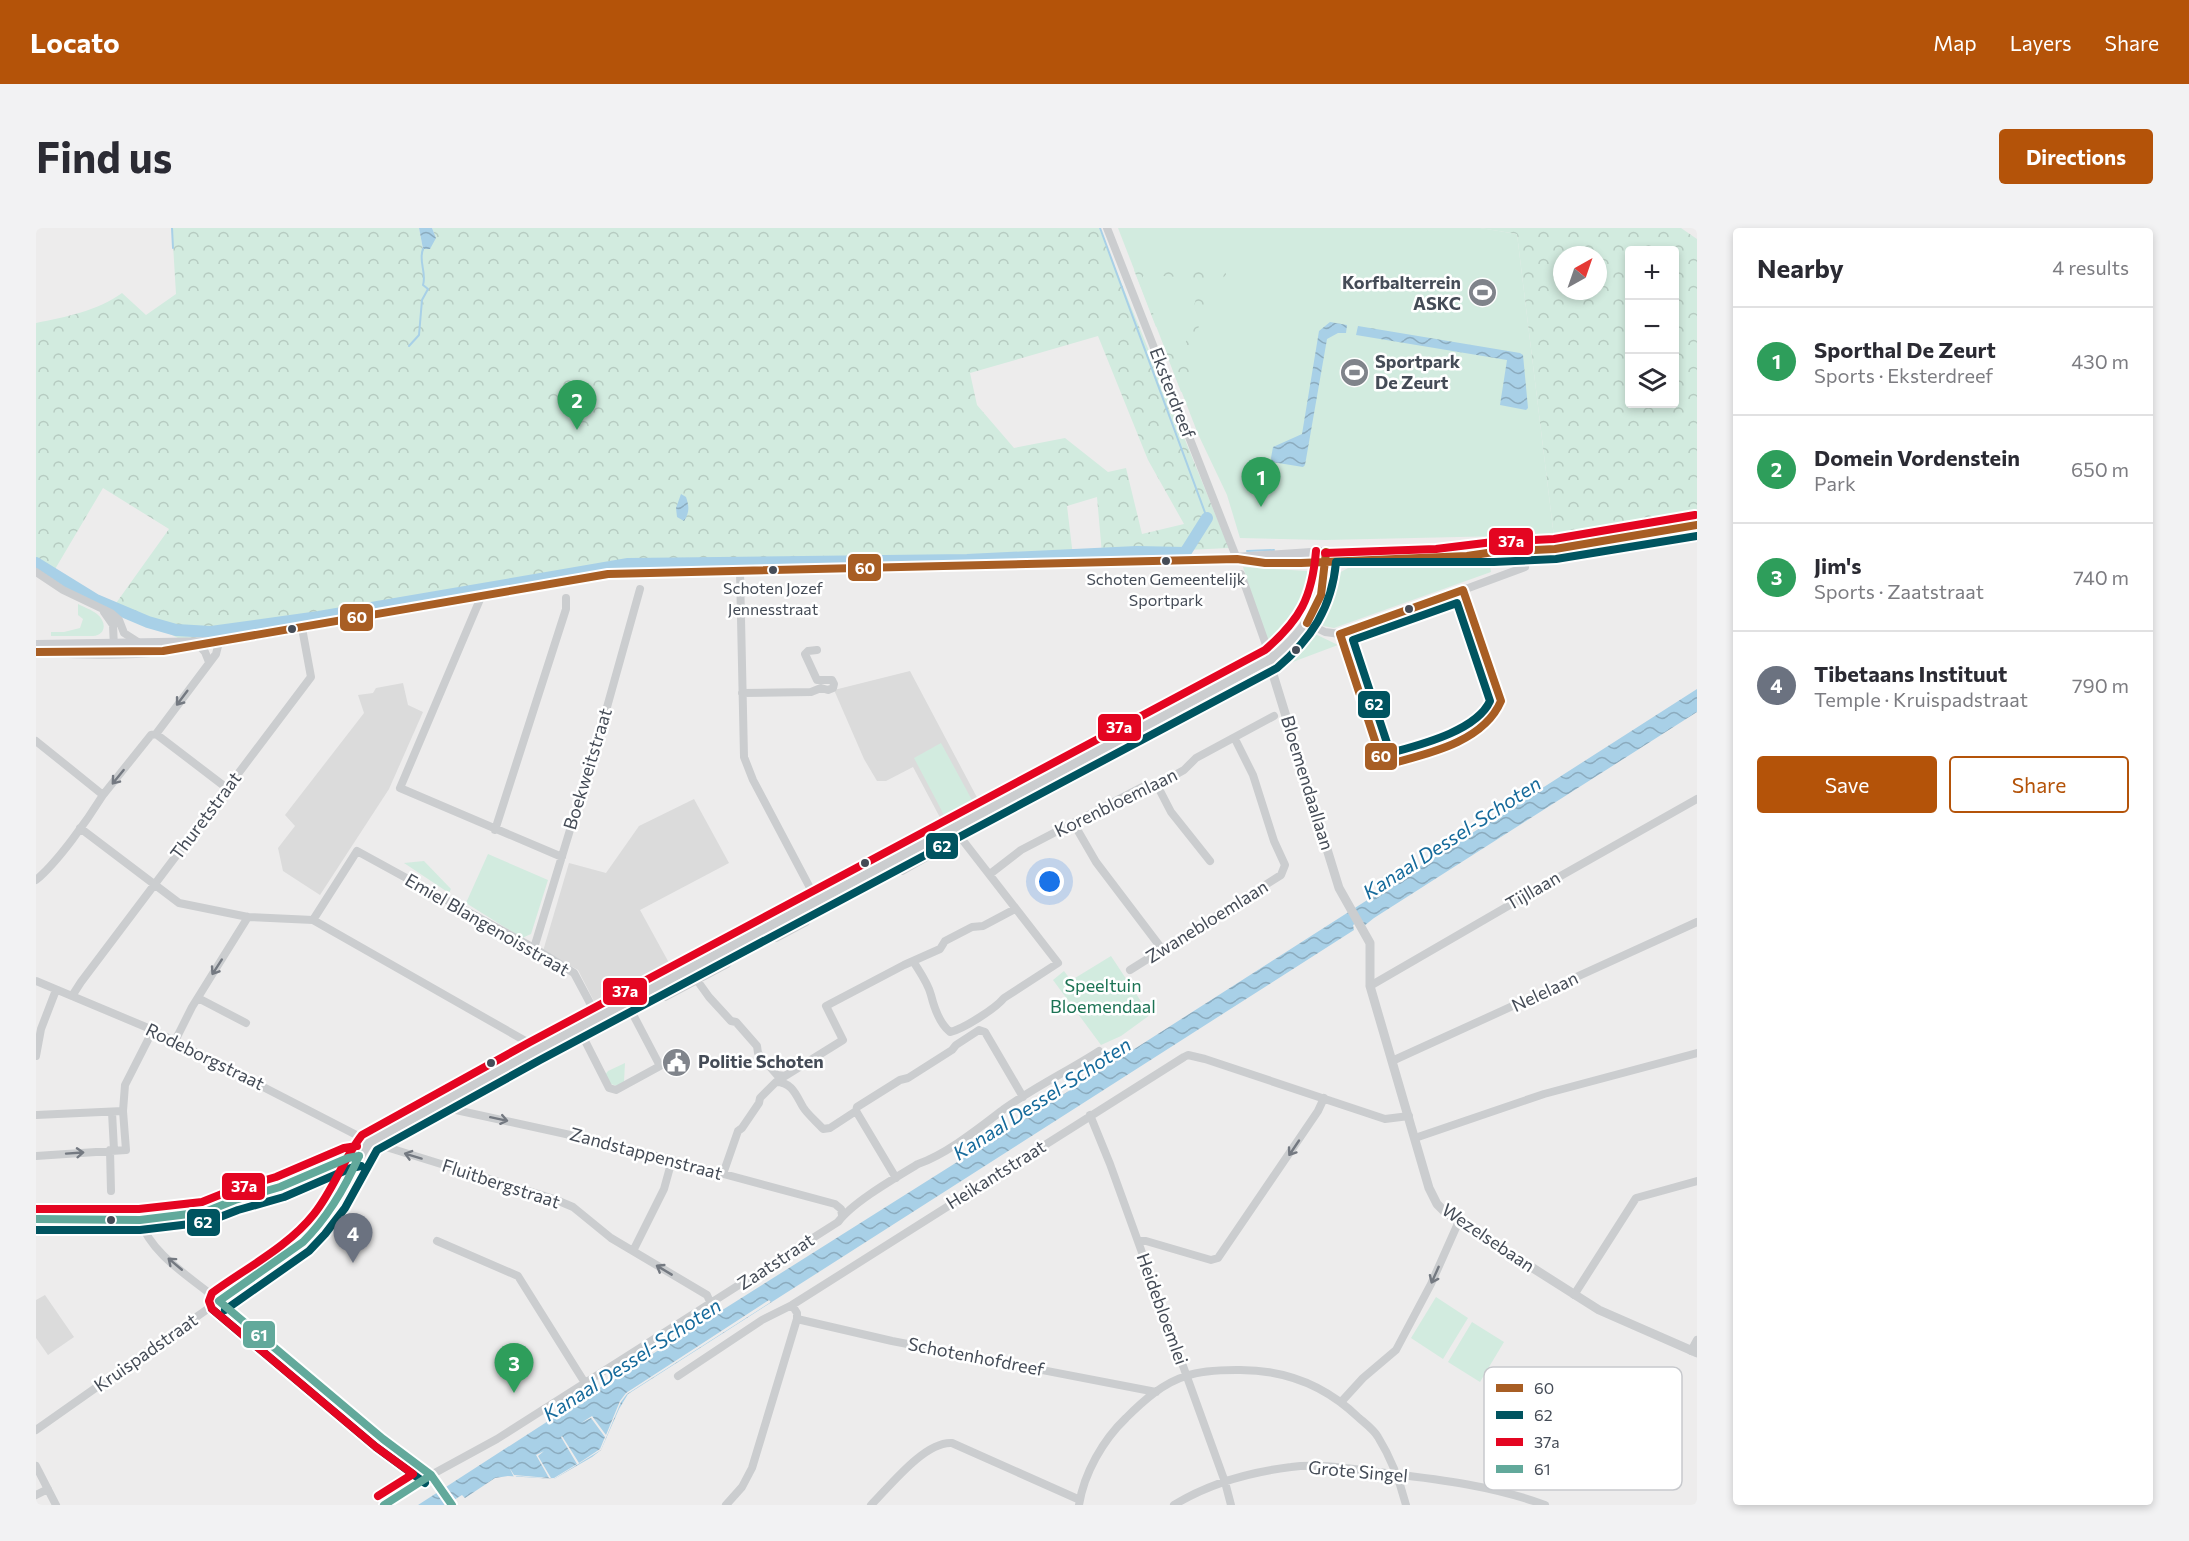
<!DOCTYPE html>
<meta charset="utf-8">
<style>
:root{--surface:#fff;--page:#f2f2f3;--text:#2b2b33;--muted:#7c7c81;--line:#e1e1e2;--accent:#b45309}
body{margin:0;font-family:Commissioner,sans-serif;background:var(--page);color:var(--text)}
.controls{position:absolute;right:18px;top:18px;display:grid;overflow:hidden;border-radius:6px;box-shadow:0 3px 9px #0003}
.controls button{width:54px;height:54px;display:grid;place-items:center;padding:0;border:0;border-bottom:2px solid var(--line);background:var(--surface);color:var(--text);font:30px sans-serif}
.compass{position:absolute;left:1517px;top:18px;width:54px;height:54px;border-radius:50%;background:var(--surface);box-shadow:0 3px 9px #0003;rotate:40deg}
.you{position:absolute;left:1014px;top:654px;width:21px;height:21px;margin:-15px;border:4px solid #fff;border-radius:50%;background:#1a73e8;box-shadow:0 0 0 9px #1a73e833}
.badge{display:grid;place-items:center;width:39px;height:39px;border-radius:50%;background:var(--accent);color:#fff;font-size:20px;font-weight:700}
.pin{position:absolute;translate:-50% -50px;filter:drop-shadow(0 2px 3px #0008)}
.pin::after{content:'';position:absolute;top:32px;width:21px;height:18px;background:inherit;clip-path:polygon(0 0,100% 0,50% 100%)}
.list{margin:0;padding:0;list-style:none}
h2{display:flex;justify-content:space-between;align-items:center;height:78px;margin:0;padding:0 24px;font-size:26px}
h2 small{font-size:20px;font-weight:400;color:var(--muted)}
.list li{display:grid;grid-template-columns:39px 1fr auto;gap:18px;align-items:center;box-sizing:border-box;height:108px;padding:0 24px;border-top:2px solid var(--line)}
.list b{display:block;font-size:22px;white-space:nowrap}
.list p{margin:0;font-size:20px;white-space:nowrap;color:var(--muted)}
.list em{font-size:20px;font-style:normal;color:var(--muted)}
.actions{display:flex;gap:12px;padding:18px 24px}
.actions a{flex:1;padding:14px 0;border:2px solid var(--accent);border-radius:6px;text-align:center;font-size:21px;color:var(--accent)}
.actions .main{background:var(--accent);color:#fff}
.icon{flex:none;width:33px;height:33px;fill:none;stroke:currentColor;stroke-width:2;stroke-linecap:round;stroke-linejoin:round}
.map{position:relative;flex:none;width:1661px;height:1277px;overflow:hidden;border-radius:6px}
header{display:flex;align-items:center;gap:36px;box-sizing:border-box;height:84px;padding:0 30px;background:var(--accent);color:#fff}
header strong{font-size:28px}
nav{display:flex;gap:33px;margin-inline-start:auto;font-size:21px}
.intro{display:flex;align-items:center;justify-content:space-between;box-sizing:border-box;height:144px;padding:0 36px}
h1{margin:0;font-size:42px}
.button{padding:15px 27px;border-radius:6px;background:var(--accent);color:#fff;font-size:21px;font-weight:700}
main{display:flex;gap:36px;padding:0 36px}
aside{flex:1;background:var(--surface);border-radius:6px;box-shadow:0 3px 9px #0003}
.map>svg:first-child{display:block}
.education{fill:#dbdbdb}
.green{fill:#d2ebdf}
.forest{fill:url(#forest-crowns);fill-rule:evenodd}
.water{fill:url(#water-waves)}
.pier{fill:#edecec}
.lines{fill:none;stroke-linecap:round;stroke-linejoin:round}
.stream{stroke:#a8d0e7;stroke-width:2}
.river{stroke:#a8d0e7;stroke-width:12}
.minor{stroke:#cbcdcf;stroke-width:8}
.tertiary{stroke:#cbcdcf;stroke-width:9}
.secondary{stroke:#cbcdd1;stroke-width:10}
.bus-1-casing{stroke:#fff;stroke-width:12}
.bus-2-casing{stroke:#fff;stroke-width:12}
.bus-3-casing{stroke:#fff;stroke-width:12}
.bus-4-casing{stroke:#fff;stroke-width:12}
.bus-1{stroke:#a85e24;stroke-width:8}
.bus-2{stroke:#005460;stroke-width:8}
.bus-3{stroke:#e40521;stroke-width:8}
.bus-4{stroke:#62a99b;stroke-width:8}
.oneway{stroke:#747981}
.bus-dot{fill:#454c57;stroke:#fff;stroke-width:2}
.labels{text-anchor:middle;stroke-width:5;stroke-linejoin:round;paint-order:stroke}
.bus-label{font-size:16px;fill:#454c57;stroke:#fff}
.poi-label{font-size:18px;font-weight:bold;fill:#454c57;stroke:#fff;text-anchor:start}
.street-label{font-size:18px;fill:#454c57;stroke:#fff}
.park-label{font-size:18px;fill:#1c7354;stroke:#fff}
.water-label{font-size:20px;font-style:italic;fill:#156a9b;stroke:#fff}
.key{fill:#fff;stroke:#c7c9cd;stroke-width:1.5}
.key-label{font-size:16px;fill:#454c57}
.line-badge{stroke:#fff;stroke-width:2}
.badge-label{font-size:16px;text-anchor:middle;font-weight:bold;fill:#fff}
</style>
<header>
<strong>Locato</strong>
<nav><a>Map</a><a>Layers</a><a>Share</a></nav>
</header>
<div class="intro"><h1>Find us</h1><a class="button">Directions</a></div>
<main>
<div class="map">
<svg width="1661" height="1277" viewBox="0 0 1661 1277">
<defs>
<pattern id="forest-crowns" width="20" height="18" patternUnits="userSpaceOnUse" patternTransform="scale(1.5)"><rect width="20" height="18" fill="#d2ebdf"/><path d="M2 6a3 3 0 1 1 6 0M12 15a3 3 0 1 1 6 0" fill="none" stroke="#b6cbc1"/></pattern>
<pattern id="water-waves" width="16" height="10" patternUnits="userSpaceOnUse" patternTransform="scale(1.5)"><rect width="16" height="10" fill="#a8d0e7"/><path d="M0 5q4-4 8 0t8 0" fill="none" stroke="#8babbe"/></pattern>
</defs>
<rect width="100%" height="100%" fill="#edecec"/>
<path class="education" d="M874,443L945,577L940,579L936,572L909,586L913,594L908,597L877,539L850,553H841L828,531L798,462Z
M367,455L372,477L387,484L353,561L284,667L247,643L242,620L259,598L249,587L328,485L322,467L337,465L340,460Z
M658,571L693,635L604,682L638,744L564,785L542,742L507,723L533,635L570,645L603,598Z
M9,1067L38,1109L12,1127L0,1110V1072Z"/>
<path class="green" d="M1082,0H1444L1481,6L1518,309H1513V307L1289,312L1204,310L1191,267L1162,206Z
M1454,338L1455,344L1298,400L1287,398L1282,388L1301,346L1312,340Z
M1207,339L1271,343L1277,358C1266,385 1258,401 1232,417Z
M42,376C48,379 56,382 61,386C71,394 70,407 57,408H15V404H28L44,400L47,391L42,387Z
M1275,404L1302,417L1246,438L1244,434L1263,422Z
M905,515L936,572L908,587L878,530Z
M452,626L512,652L495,706L486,710L430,675Z
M388,633L415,661L413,665L368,635Z
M1075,728L1114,787L1085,808L1065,817L1017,752L1028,743L1034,751L1039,750Z
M589,835L588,854L581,858L575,856L569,847L572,843Z
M1400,1069L1432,1090L1407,1131L1375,1110Z
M1436,1094L1468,1114L1444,1154L1412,1134Z"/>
<path class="forest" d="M136,0H383L387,21L400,10L396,0H1063L1193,320L1066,326L1061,269L1031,278L1037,328L593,338L309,387L146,412L78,378L133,301L67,260L15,348L0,336V95C30,89 61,83 86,65L110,87L140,66ZM1062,108L1112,232L1148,296L1106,306L1090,240L1072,244L1029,210L978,220L941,177L934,145Z
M1444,0H1645L1661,11V285L1612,295L1518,309L1481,6ZM1594,22H1638V176H1594ZM1526,27H1562V63H1526Z
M1098,42L1190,44V47L1180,56L1173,55L1164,94L1155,91L1164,53L1162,50L1108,47L1106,50L1118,88L1124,98L1120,99Z
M1154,95L1163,97L1150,163L1145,164L1130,125L1147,127Z"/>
<path class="water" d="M383,0H396L400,10L394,21H387Z
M1294,94L1311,97L1310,105H1302L1291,111L1269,237L1267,239L1236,234L1235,230L1237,219L1266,206L1283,103Z
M1322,98L1484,125L1487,127L1492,180L1490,182L1464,177L1471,132L1320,107Z
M645,266L650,269C653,278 654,284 648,293L641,289L640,280Z
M1661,461V484L1338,690L1328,698L1324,693L1317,697L1318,702L592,1166L583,1181L565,1222L556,1229L518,1251L472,1248L459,1250L429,1270L426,1267L410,1277H382L588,1144L964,907Z"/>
<path class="pier" d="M733,1072L735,1074L591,1166L585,1174L565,1222L518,1251L480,1248L479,1251L473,1239L478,1247L513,1250L500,1227L508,1223L502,1228L515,1250H518L541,1236L525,1209L526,1208L543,1235L564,1221L569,1209L555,1190L545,1195L556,1188L570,1207L584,1173L590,1165Z"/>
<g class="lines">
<path class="stream" d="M136,0L137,20
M1064,0L1171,290
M373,118L383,107L386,72L392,61L387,57C391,45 382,33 387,21
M1211,323L1238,322"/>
<path class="river" d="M0,335L60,372L112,394L140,402L175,404L283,389L592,336L931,332L1101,324L1149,325L1171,290"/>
<path class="minor" d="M1071,0L1201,331
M0,344L27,362L75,385L83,392L88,405L102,414
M704,344L708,529L717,552L781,673
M1205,346L1235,431
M1427,362L1489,339
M445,369L364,560L526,629
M68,384L77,397L78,420
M1271,395L1289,404L1304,406L1427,362L1465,473C1459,507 1387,528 1357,535L1344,528L1304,406
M162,416L169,424L173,434
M706,465L775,464L785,460L792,462L797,460L798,456L796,452H781L769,426L772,423L781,422
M120,506L192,561
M0,513L67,567
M1121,557L1135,584L1174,633
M1038,596L1060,634L1126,721
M44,600L143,675L212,689L277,692
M459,602L530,381V370
M954,646L985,622L1110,557H1121L1148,542L1160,530L1238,488
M0,652C22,634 52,591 67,567L115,507L120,506L180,426L183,414
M277,692L321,623L498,720L538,745L562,790
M277,692L493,815L499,823
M498,720L566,497L604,361
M877,733C883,743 892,755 895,767C898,779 903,795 914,804C927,801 959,781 968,770L1022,735L918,601
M653,741L673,769L695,793L700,794L721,818L722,825L741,847L749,848L807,812L790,778L868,737L904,721L909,713L936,699L947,698L979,681
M1094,742L1245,647L1249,637L1238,613L1217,547L1199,511
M0,753L117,802L334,914L518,971L537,979L575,1010L671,1067L675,1076
M1334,758L1498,663L1661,571
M621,759L629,769L691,736L695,731L734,710H740L770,694L772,690L861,642L866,643L924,610
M36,768L45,754L275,449L266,400
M162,770L210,795
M543,801L573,860L580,862L624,838L591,775
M139,813L156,779L212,689
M0,828L5,801L20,762
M1356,833L1661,694
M408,873L420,882L580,917L799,976L805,981L806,987
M820,883L860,950
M76,884L78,922
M0,887L87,883
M1054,887L1074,936L1189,1254L1195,1277
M1379,910L1508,866L1661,825
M74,922L75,963
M0,928L90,922L87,883L89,857L117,802
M687,946L702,903L706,900L723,875L724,870L740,854C756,854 760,867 767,879C772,887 781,894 787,901L794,900L820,883L821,879L864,852L872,850L916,822L920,817L943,802L949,804L987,869
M0,991L104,992L169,984L199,972L244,959L312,930L323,928
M401,1013L482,1048L549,1155
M1102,1013H1110L1175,1032L1182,1030L1282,883L1288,870
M597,1023L628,961L636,932
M1538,1067L1600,970L1661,953
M761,1091L856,1113L1120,1164
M1655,1123L1661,1112
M642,1148L726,1092L756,1077L1148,829L1152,827L1169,831L1349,891L1373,888
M1306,1173L1327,1150L1360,1122L1395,1056L1423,993
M0,1202L183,1073C155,1049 116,1028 104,992
M0,1238L20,1277
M395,1247L461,1211L802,994C817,974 859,950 882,936C911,926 943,900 968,881C998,859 1032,843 1063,823
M0,1267L12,1261
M690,1277L706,1259L716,1240L761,1091V1085L756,1077
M835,1277C854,1258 889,1213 916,1215L1044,1272
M1043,1277C1048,1245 1067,1212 1090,1190C1107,1173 1127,1155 1150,1148C1164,1143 1184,1142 1200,1142C1248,1141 1288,1156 1323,1190C1330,1196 1338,1202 1342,1209C1355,1230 1364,1254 1370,1277
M1138,1277C1172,1256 1215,1244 1255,1239C1282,1235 1316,1241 1342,1244C1399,1251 1455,1257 1509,1277"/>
<path class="tertiary" d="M1235,431L1236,443L1303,660L1334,715V758L1393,960L1401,976L1410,985L1563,1082L1661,1125
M348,1277L395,1247
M416,1277L395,1247L347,1211L183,1073L267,1014C287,995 303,972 315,947C321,935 325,925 334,914L499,823L1235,431C1270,401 1288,377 1289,330"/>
<path class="secondary" d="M1225,334L1289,335L1401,331
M0,417L183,414L572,346L1168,332L1290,324L1488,323L1519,321L1661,297
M0,424C46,425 96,429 141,420"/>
<defs>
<path id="bus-1" d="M1427,362L1465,473C1448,513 1395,525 1357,535L1344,528L1304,406Z
M1271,395L1285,367L1290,324
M0,424L127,423L572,346L1201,331L1229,335H1265L1431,328L1458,324L1519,321L1661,297"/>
<path id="bus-2" d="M1421,375L1454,473C1441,502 1387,516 1358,524L1353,521L1317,412Z
M0,1002H104L171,994L202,982L248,969L315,940L325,938
M176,1081L340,1219L389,1255
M189,1082L273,1023L289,1006L309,980L341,922L504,832L1241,440C1275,411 1296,380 1300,334H1458L1520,331L1661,308"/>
<path id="bus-3" d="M1289,325L1400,321L1457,314L1518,311L1659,287
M0,981H103L166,974L196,962L240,949L308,920L321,918
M342,1268L377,1246L340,1219L176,1081L173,1073L176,1065C210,1040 252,1019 278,986C298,961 307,931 326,907L494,814L1229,422C1264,392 1276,370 1280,323"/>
<path id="bus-4" d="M323,928C309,960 292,989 267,1014L183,1073L347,1211L395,1247L416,1277
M0,991L104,992L169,984L199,972L244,959L312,930L323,928
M348,1277L395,1247"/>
</defs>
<use href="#bus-1" class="bus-1-casing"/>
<use href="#bus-2" class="bus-2-casing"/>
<use href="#bus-3" class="bus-3-casing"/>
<use href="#bus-4" class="bus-4-casing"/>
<use href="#bus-1" class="bus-1"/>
<use href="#bus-2" class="bus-2"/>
<use href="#bus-3" class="bus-3"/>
<use href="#bus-4" class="bus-4"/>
</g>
<defs><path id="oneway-shaft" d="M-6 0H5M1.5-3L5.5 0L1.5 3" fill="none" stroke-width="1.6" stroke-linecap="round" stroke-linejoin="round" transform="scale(1.5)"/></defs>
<g class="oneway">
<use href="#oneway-shaft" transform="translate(146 470) rotate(127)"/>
<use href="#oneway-shaft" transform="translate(82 549) rotate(129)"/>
<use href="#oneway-shaft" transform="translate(181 739) rotate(123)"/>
<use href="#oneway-shaft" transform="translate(463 891) rotate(12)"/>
<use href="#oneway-shaft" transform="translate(1258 920) rotate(124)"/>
<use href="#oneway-shaft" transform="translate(39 925) rotate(-4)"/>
<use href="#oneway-shaft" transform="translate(377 928) rotate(-163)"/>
<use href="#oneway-shaft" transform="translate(139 1036) rotate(-140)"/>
<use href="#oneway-shaft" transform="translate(628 1042) rotate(-149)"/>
<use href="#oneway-shaft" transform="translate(1399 1047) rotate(114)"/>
</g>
<defs>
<symbol id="stadium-disc" viewBox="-11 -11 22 22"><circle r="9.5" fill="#80848b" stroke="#fff"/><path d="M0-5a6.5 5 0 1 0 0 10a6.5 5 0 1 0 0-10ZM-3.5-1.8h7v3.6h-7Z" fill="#fff"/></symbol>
<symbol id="civic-disc" viewBox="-11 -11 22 22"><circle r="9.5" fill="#80848b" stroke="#fff"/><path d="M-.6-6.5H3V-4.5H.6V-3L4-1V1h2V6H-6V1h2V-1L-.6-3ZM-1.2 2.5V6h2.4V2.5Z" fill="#fff"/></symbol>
</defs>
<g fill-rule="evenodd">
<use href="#stadium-disc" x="1430" y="48" width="33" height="33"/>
<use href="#stadium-disc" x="1302" y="128" width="33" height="33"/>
<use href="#civic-disc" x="624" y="818" width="33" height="33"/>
</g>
<g class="bus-dot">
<circle cx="1130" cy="333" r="5"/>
<circle cx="737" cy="342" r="5"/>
<circle cx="1373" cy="381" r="5"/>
<circle cx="256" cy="401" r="5"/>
<circle cx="1260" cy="422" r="5"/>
<circle cx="829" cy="635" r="5"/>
<circle cx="455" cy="835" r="5"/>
<circle cx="75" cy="992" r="5"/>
</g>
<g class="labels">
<g class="bus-label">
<text x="1130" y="357">Schoten Gemeentelijk<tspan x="1130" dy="21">Sportpark</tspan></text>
<text x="737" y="366">Schoten Jozef<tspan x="737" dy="21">Jennesstraat</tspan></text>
</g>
<g class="poi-label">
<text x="1425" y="61" text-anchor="end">Korfbalterrein<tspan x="1425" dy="21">ASKC</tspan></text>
<text x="1339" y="140">Sportpark<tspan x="1339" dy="21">De Zeurt</tspan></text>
<text x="662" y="840">Politie Schoten</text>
</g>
<g class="street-label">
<text transform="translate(1136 165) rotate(69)" y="6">Eksterdreef</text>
<text transform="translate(552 541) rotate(-73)" y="6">Boekweitstraat</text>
<text transform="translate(1271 555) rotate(73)" y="6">Bloemendaallaan</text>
<text transform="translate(1080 575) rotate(-26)" y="6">Korenbloemlaan</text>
<text transform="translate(170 588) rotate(-53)" y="6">Thuretstraat</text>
<text transform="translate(1497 663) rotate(-30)" y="6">Tijllaan</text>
<text transform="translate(1171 694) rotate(-32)" y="6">Zwanebloemlaan</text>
<text transform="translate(451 697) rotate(30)" y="6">Emiel Blangenoisstraat</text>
<text transform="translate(1509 764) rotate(-25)" y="6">Nelelaan</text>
<text transform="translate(169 829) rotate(26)" y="6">Rodeborgstraat</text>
<text transform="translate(610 926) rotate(15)" y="6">Zandstappenstraat</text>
<text transform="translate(960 947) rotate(-32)" y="6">Heikantstraat</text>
<text transform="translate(465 956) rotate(18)" y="6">Fluitbergstraat</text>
<text transform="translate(1452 1010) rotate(34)" y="6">Wezelsebaan</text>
<text transform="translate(740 1034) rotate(-33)" y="6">Zaatstraat</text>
<text transform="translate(1126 1081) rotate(70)" y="6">Heidebloemlei</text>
<text transform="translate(110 1125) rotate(-35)" y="6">Kruispadstraat</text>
<text transform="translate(940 1129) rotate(11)" y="6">Schotenhofdreef</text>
<text transform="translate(1322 1244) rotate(5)" y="6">Grote Singel</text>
</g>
<g class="park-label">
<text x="1067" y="764">Speeltuin<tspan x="1067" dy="21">Bloemendaal</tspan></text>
</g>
<g class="water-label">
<text transform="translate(1416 610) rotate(-33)" y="7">Kanaal Dessel-Schoten</text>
<text transform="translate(1006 871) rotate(-33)" y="7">Kanaal Dessel-Schoten</text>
<text transform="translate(596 1132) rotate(-33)" y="7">Kanaal Dessel-Schoten</text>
</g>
</g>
<rect x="1448" y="1139" width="198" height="123" rx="9" class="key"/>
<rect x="1460" y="1156" width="27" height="8" fill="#a85e24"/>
<rect x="1460" y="1183" width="27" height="8" fill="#005460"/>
<rect x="1460" y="1210" width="27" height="8" fill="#e40521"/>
<rect x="1460" y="1237" width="27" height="8" fill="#62a99b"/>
<g class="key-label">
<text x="1498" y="1166">60</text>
<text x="1498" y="1193">62</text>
<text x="1498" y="1220">37a</text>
<text x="1498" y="1247">61</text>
</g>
<g class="line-badge">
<rect x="1452" y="299" width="46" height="29" rx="6" fill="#e40521"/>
<rect x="811" y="325" width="35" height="29" rx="6" fill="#a85e24"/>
<rect x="303" y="375" width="35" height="29" rx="6" fill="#a85e24"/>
<rect x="1321" y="462" width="34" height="29" rx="6" fill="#005460"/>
<rect x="1061" y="485" width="45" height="29" rx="6" fill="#e40521"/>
<rect x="1328" y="514" width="34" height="29" rx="6" fill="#a85e24"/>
<rect x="889" y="604" width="34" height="28" rx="6" fill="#005460"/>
<rect x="566" y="749" width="46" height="29" rx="6" fill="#e40521"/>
<rect x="185" y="944" width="45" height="29" rx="6" fill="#e40521"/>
<rect x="150" y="980" width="35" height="29" rx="6" fill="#005460"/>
<rect x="206" y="1092" width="34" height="29" rx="6" fill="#62a99b"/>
</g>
<g class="badge-label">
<text x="1475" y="319">37a</text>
<text x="829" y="346">60</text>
<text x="321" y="395">60</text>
<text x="1338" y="482">62</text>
<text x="1083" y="505">37a</text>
<text x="1345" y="534">60</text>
<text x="906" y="624">62</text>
<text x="589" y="769">37a</text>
<text x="208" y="964">37a</text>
<text x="167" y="1000">62</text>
<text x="223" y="1113">61</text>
</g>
</svg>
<div class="controls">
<button>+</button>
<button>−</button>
<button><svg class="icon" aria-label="layers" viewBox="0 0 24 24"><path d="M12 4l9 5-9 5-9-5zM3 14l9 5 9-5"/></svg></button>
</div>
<svg class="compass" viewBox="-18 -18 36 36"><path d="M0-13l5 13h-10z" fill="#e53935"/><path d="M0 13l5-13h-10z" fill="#7c7c81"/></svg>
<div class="you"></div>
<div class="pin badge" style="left:1225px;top:279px;background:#2e9e5b">1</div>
<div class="pin badge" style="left:541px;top:202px;background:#2e9e5b">2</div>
<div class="pin badge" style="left:478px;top:1165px;background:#2e9e5b">3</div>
<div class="pin badge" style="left:317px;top:1035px;background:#6b7280">4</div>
</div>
<aside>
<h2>Nearby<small>4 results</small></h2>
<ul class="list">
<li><span class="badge" style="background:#2e9e5b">1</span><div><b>Sporthal De Zeurt</b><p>Sports · Eksterdreef</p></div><em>430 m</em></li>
<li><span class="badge" style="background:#2e9e5b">2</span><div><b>Domein Vordenstein</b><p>Park</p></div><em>650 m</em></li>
<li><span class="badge" style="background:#2e9e5b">3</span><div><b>Jim's</b><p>Sports · Zaatstraat</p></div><em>740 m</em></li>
<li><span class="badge" style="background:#6b7280">4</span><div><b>Tibetaans Instituut</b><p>Temple · Kruispadstraat</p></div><em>790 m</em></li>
</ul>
<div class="actions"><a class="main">Save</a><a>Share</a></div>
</aside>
</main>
